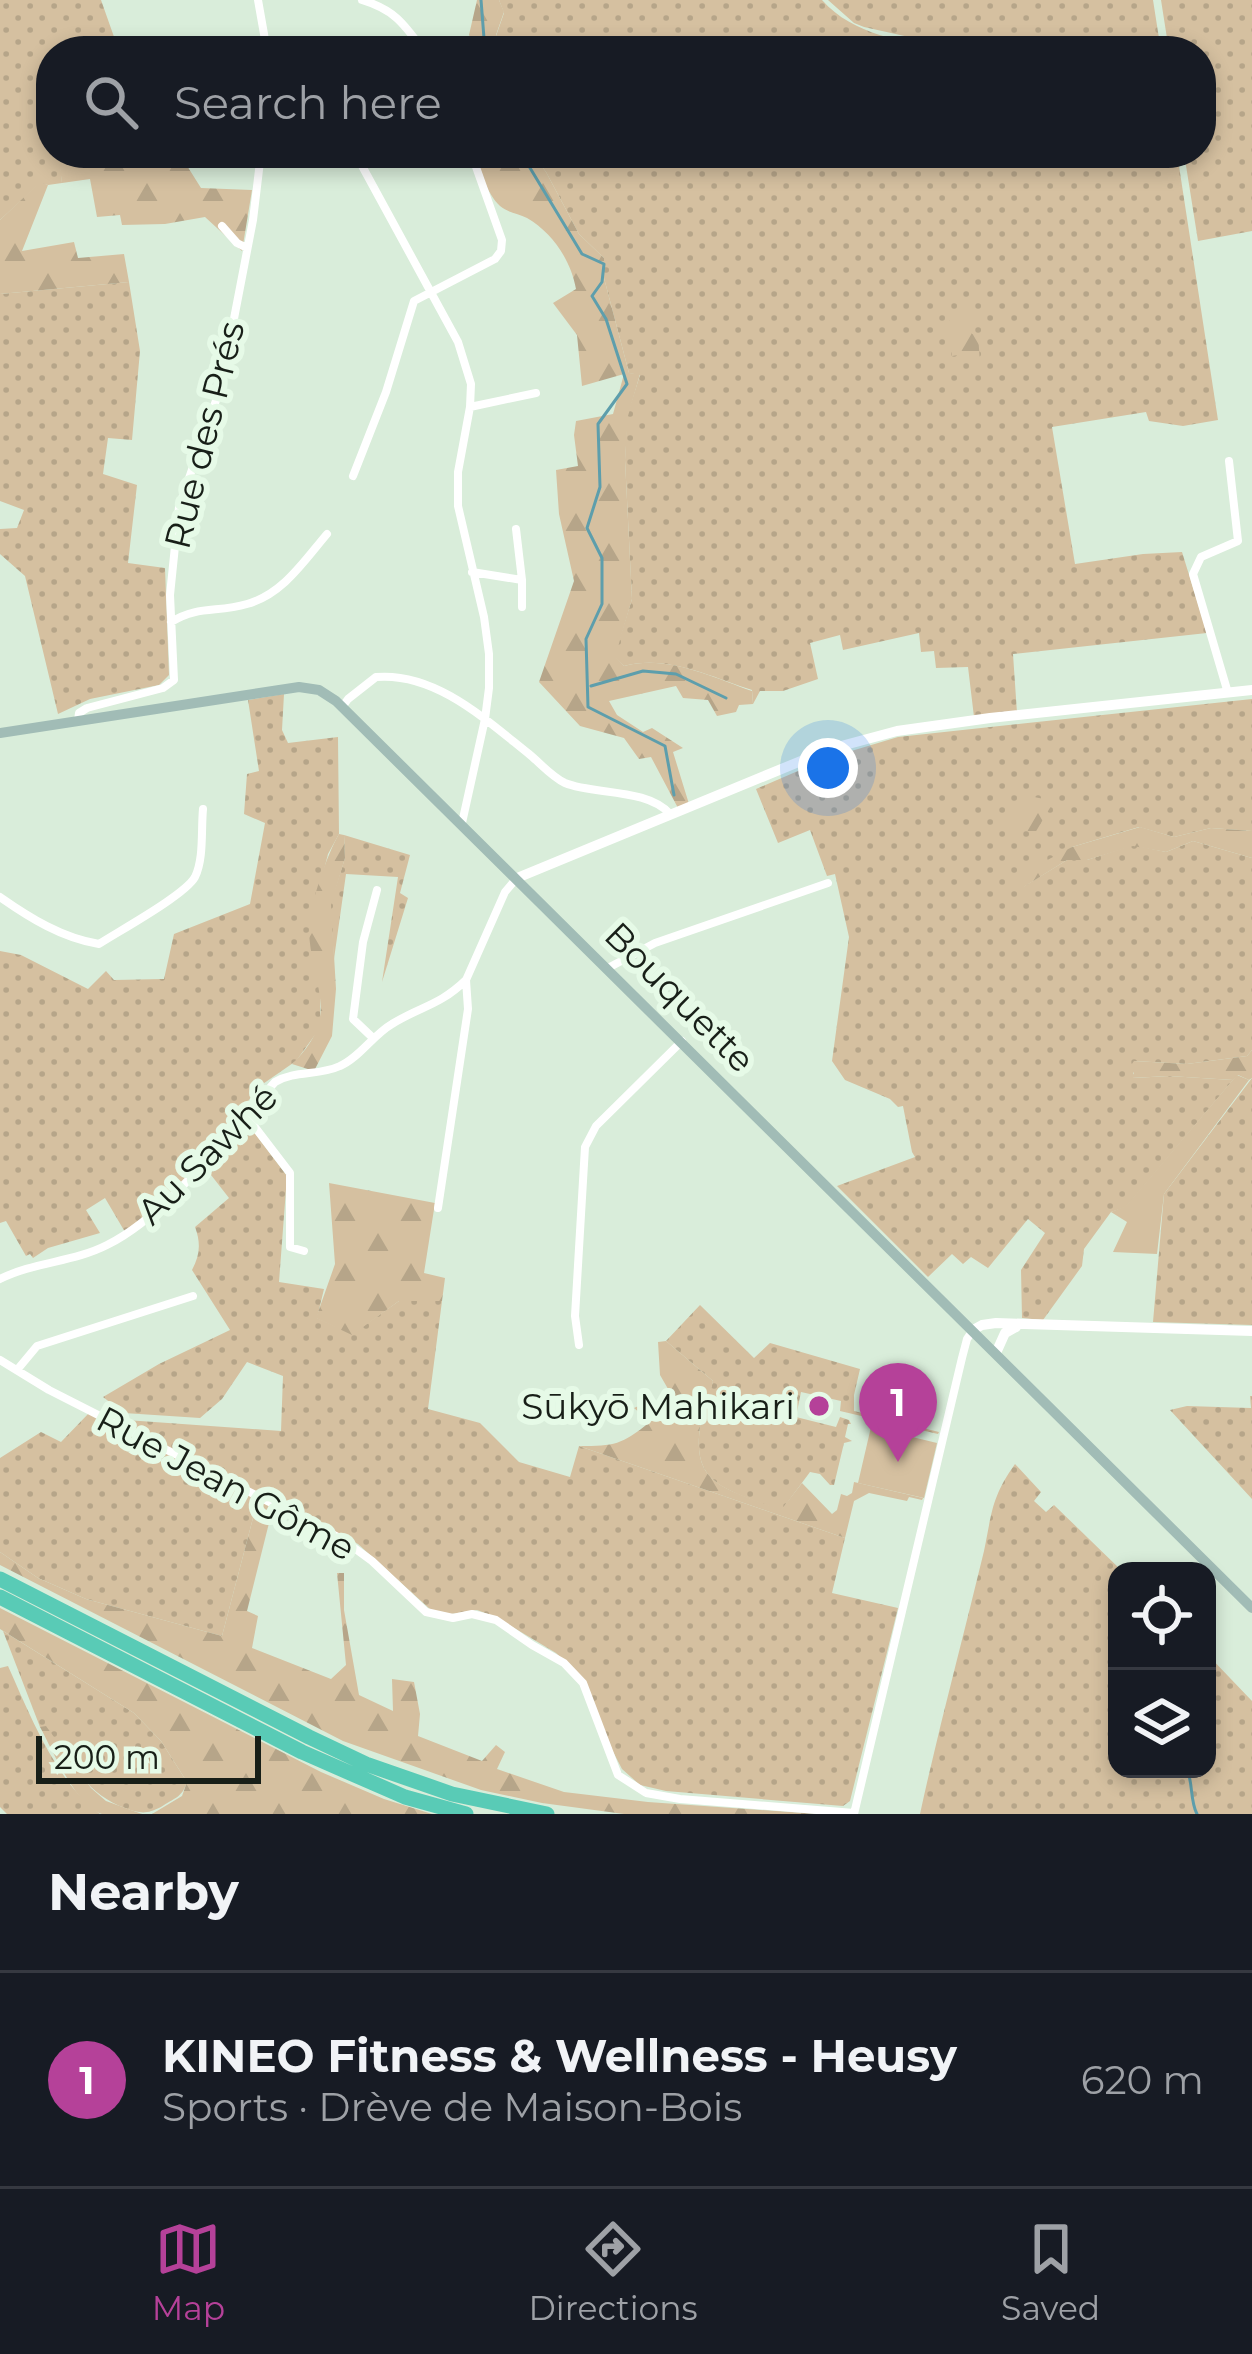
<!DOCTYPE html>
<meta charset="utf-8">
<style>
:root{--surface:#171b24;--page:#242831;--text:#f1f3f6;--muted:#9ea1a6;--line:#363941;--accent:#b54199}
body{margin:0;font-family:Montserrat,sans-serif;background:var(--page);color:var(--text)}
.controls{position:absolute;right:36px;bottom:36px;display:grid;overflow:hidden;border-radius:24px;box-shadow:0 6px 18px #0003}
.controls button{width:108px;height:108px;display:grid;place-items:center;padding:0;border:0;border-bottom:3px solid var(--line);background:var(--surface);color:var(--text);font:60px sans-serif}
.scale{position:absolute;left:36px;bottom:30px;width:225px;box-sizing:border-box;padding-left:12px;border:6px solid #181f18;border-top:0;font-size:33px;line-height:42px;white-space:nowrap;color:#181f18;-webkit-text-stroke:9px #e6fae7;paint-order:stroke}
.you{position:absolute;left:828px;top:768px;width:42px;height:42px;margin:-30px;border:9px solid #fff;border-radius:50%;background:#1a73e8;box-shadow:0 0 0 18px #1a73e833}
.badge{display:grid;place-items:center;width:78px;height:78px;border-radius:50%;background:var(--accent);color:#fff;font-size:39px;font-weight:700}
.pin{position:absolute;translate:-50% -99px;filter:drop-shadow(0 3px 6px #0008)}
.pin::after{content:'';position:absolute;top:63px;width:42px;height:36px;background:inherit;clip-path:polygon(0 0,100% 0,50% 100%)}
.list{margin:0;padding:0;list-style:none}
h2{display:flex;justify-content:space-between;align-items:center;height:156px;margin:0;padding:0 48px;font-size:51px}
h2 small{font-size:39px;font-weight:400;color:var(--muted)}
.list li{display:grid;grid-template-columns:78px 1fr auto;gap:36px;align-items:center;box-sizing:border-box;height:216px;padding:0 48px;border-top:3px solid var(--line)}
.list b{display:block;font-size:45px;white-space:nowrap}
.list p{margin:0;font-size:39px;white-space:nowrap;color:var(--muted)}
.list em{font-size:39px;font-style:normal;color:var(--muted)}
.icon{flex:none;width:66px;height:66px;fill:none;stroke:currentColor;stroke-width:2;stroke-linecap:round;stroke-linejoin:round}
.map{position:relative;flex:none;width:1252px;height:1814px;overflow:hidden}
.search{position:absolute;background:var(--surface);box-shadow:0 6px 18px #0003;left:36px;right:36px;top:36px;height:132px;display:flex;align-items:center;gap:30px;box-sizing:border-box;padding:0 42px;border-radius:48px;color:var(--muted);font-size:45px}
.sheet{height:372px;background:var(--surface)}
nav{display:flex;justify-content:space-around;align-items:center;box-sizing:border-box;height:168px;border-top:3px solid var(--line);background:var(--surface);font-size:33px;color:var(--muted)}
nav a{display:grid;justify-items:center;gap:6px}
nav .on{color:var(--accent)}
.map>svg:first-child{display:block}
.grass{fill:url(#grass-dots)}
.forest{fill:url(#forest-firs)}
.park{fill:#d5c0a0}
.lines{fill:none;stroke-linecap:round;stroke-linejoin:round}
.stream{stroke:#5d9eac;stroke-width:3}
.minor{stroke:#fff;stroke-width:8}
.tertiary{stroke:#fff;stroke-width:10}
.secondary{stroke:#a1bcb6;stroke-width:10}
.motorway{stroke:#59cbb6;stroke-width:15}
.poi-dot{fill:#b54199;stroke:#e6fae7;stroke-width:4.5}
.labels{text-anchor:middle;stroke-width:12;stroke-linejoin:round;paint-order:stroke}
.street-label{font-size:36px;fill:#181f18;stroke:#e6fae7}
.poi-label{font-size:36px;fill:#181f18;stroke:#e6fae7;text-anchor:end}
</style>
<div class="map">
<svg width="1252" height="1814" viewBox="0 0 1252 1814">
<defs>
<pattern id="grass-dots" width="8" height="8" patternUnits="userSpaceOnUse" patternTransform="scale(3)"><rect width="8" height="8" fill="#d5c0a0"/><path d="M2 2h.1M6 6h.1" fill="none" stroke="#b6a589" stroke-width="1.8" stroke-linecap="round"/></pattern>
<pattern id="forest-firs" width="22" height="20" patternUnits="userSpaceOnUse" patternTransform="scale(3)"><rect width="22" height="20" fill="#d5c0a0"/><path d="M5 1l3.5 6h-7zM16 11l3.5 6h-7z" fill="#b6a589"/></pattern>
</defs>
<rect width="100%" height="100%" fill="#d9edda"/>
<path class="grass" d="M0,0H101L119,51H51V153H96L60,161L62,183L48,185L40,183L0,220Z
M499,0H822C854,36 902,40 947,51H500L496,36L504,13Z
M828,0H1153L1161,51H972L864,27L854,23Z
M1161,0H1252V231L1198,241L1184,153H1201V51H1169Z
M532,153H1177L1218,420L1183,426L1149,421L1146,412L1052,427L1075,564L1143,554L1182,552L1207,633L1013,654L1017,713L974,717L968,667L936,668L934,651L921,652L919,633L843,650L840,635L810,643L818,679L783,691H760L753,704L752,690C712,677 666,654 624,666L614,657L632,599L625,460L627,416L640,375L629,373L604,278V258L579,234L546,172Z
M129,282L140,351L132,440L108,438L103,474L137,485L128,563L165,568L169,675L159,685L90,699L58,714L25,576L0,554V529L17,528L24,510L0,501V294Z
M284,694L282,730L288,743L338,737L339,834L328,854L309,929L320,986V1028L296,1061L257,1088L235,1121L178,1188L125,1232L105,1198L86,1210L100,1233L48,1248L33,1258L30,1254L26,1256L6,1221L0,1223V951L21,955L88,989L106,971L114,980L164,979L174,934L250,904L265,823L244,814L247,774L259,771L248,700Z
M1252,699V831L1211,828L1174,837L1139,827L1072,847L1023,887L1067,860H1087L1133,845L1166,852L1193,841L1252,858V1050L1247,1056L1187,1064L1134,1061L1133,1078L1169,1076L1233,1080L1126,1207L1111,1212L1084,1249L1082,1266L1043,1320L1022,1318L1021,1270L1045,1233L1028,1219L988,1268L971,1257L963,1264L952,1254L928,1277L837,1186L915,1157L912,1152L903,1106L898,1107L890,1099L845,1080L832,1061L849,937L835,874L827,876L810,830L778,843L756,789L828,758L898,737Z
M344,835L410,855L400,893L408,898L382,982L398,877L346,874L334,959L330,905L345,858Z
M1252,1078V1325L1153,1322L1164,1194Z
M240,1126L250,1127L287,1176L279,1282L324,1289L317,1318L352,1334L399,1301H442L428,1409L480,1423L519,1462L570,1477L579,1446L845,1538L832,1593L898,1608L850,1801L843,1806L666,1791L640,1785L622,1769L608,1742L586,1682L556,1653L496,1617L477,1610L451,1614L431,1610L358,1544L104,1414L106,1412L126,1420L281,1431L283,1376L247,1362L222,1399L200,1418L124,1413L103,1397L159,1364L230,1330L192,1270C200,1255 201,1243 195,1227L229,1198L204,1166Z
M700,1305L754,1358L770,1343L860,1369L854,1395V1411L939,1432L938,1434L840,1411L841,1401L801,1392L796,1417L836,1427L840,1417L849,1420L851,1424H848L845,1437L852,1441L844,1443L834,1485H830L820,1474L810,1472L781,1511C720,1486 685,1486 704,1407C706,1397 711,1390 713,1381L666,1341Z
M1250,1396H1252V1499L1170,1410L1187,1406L1251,1408Z
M89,1413L258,1499L222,1636L86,1599L38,1578L0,1552V1458L41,1432L61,1442Z
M1015,1464L1041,1492L1034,1501L1046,1512L1054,1505L1122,1571H1117V1769H1207V1654L1252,1701V1814H920C939,1726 963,1639 984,1551C992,1513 991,1498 1015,1464Z
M3,1631L134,1713L161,1741L187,1782C182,1798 174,1798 161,1807C147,1814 141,1814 125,1808C86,1794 69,1760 46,1727H40Z
M8,1666C30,1715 56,1782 100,1814H7L0,1807V1668Z"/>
<path class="forest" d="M477,0H499L504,12L496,35L500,51H479L469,35Z
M96,153H179L201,188L252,190L242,251L205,217L165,224L122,225L120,215L97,217L90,179L62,183L59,161Z
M474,153H532L546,172L579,234L604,258V278L629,373L640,374L628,416L625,460L632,599L615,657L624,666C666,654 713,677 752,691L753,704L739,705L736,712L717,716L708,700L683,698L676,686L609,701L617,715L643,732L652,728L683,748L673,752L689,804L678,808L651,757L639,759L624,738L580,726L539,682L574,581L559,514L556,470L578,466L574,435L576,421L613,414L624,374L582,386L577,335L553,303L576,289C571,261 553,233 527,218C518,213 508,213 500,206C487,194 480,170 474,153Z
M40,182L48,185L22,251L74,242L78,258L124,254L129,282L0,294V220Z
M970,312L972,334H978L980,363L971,364V353L952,356L949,314Z
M1024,795L1054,801L1035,833L1000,823Z
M1140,827L1174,837L1211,828L1252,831V858L1193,841L1166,852L1133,846L1087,860H1067L1022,888L1013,878L1072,847Z
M339,834L344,835L345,858L331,905L336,989L332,1036L314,1071L292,1064C342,1016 312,988 309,932C308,909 327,854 339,834Z
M1252,1050V1078L1249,1080L1238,1075L1233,1080L1169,1076L1131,1078L1134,1073L1129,1068L1134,1061L1187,1064L1247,1056Z
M329,1183L435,1203L424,1273L445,1278L442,1301H399L352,1335L316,1318L335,1264Z
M666,1341L713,1381C712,1390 706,1397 704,1407C685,1486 720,1486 781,1510L802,1483L832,1514L837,1510L841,1494L847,1496L852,1493L854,1482L923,1498L922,1500L909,1497L907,1501L869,1493L854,1501L845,1538L579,1446C615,1446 621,1445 650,1422L634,1408L647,1402L667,1414L675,1401L660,1375L658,1342Z
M258,1499L273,1507L247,1611L258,1616L252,1648L331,1679L346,1665L337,1573H344V1610L359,1695L393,1711L392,1679L414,1682L420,1714L418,1736L482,1761L496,1745L505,1752L497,1769L564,1792L648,1802L818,1814H624L542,1803L481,1790L343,1741L0,1565V1552L38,1578L86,1599L222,1636Z
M0,1608L321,1772L384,1799L432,1814H152L182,1796L187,1782L161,1741L134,1713L0,1629Z
M46,1726L91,1788L106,1801L142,1814C130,1814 113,1814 102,1814C77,1808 52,1749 40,1727Z"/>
<path class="park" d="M1237,1075L1249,1080L1164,1194L1157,1254L1113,1252L1127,1222L1111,1212L1126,1206Z
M871,1427L937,1443L924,1498L858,1483Z"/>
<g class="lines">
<path class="stream" d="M481,0L485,51
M521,153L582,254L604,264L602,282L592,296L606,319L627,384L598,424L600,487L587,528L602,558V604L586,639L588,707L665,746L674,795
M591,686L643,671L676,674L726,698
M1187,1769C1193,1783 1190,1801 1197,1814"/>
<path class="minor" d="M258,0L267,51
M362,0C395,10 404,24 424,51
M355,153L458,342L471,384L470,407L458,472V506L484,617L489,654V688L485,719L462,823
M222,226L237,243L247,248
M470,407L536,393
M353,476L386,392L414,301L495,259L501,251L502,240L471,153
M516,529L522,580V607
M472,572L522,580
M171,622C199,605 217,613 247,604C283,594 304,561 327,534
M1228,693L1193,574L1201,557L1238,541L1229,461
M343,706L348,699L376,677C435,672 485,719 529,754C540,763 552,777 565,783C594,795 647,788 670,814
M78,720L79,713L87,708L163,688L174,680L170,595L179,507L221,386L253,220L261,153
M0,897C30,918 62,938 99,944C119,931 185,895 195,877C204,859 201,830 203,809
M608,968L655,943L828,883
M373,1038L353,1019L363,942L377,890
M245,1114L290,1173V1247L304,1251
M438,1208L468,1009L466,980L505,892L516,879
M0,1279C34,1262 74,1262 107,1245C168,1215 229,1133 275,1082C295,1070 319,1076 340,1066C359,1058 373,1035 392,1024C421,1006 439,1006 466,980
M579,1345L575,1316L585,1147L596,1126L682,1041
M0,1360L49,1390L342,1539L372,1561L426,1612L453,1618L472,1614L496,1620L532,1645L564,1663L583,1683L618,1775L646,1793L680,1799L854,1813
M17,1370L37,1346L193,1296
M854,1814L962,1358L967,1339L973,1330"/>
<path class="tertiary" d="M517,878L830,749L897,731L990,718L1252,690
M973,1330L982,1325L996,1323L1252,1331
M996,1353L1005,1333L1016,1327"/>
<path class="secondary" d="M0,733L299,687L319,690L336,701L1252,1608"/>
<path class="motorway" d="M0,1579L309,1737L366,1764L452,1794L547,1814
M0,1597L302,1752L405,1797L466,1814"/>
</g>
<circle class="poi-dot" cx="819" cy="1406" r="12"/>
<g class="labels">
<g class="street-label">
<text transform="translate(204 435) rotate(-76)" y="13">Rue des Prés</text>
<text transform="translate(680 997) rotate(45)" y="13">Bouquette</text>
<text transform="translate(207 1154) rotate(-45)" y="13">Au Sawhé</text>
<text transform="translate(226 1483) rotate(28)" y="13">Rue Jean Gôme</text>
</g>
<g class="poi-label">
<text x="795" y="1419">Sūkyō Mahikari</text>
</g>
</g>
</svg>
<div class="controls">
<button><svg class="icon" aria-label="locate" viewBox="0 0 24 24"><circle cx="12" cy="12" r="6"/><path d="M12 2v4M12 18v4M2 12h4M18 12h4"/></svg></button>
<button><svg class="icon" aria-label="layers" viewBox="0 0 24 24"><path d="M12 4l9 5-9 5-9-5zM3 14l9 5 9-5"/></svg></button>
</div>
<div class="scale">200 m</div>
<div class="you"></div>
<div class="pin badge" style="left:898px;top:1462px">1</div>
<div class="search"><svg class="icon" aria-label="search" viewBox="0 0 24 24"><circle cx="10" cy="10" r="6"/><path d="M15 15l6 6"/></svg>Search here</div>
</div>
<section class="sheet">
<h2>Nearby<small></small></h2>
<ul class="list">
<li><span class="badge">1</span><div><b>KINEO Fitness &amp; Wellness - Heusy</b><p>Sports · Drève de Maison-Bois</p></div><em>620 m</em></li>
</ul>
</section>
<nav>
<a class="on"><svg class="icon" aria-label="map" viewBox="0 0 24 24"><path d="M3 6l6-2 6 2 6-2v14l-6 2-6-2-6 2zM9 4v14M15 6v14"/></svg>Map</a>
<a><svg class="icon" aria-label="directions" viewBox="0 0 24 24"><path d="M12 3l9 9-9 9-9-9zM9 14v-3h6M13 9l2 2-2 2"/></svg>Directions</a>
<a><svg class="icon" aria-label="saved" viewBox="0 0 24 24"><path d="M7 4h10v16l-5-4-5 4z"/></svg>Saved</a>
</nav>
